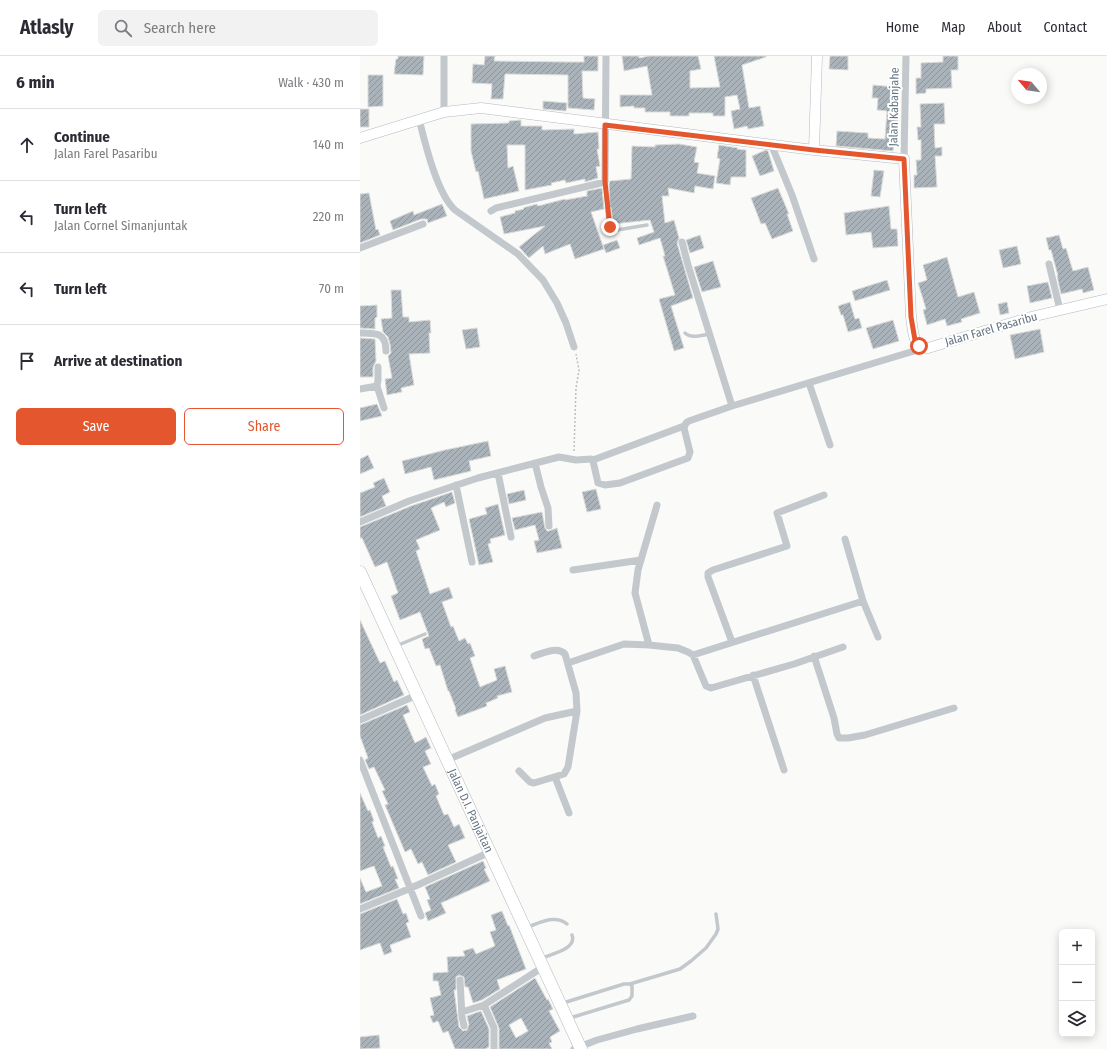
<!DOCTYPE html>
<meta charset="utf-8">
<style>
:root{--surface:#fff;--page:#f2f2f3;--text:#2b2b33;--muted:#7c7c81;--line:#e1e1e2;--accent:#e4572e}
body{margin:0;font-family:"Fira Sans Condensed",sans-serif;background:var(--page);color:var(--text)}
.controls{position:absolute;right:12px;bottom:12px;display:grid;overflow:hidden;border-radius:6px;box-shadow:0 2px 10px #0003}
.controls button{width:36px;height:36px;display:grid;place-items:center;padding:0;border:0;border-bottom:1px solid var(--line);background:var(--surface);color:var(--text);font:20px sans-serif}
.compass{position:absolute;left:651px;top:12px;width:36px;height:36px;border-radius:50%;background:var(--surface);box-shadow:0 2px 10px #0003;rotate:299deg}
.stop{position:absolute;width:12px;height:12px;margin:-9px;border:3px solid #e4572e;border-radius:50%;background:#fff}
.stop.end{background:#e4572e;border-color:#fff;box-shadow:0 1px 4px #0008}
.list{margin:0;padding:0;list-style:none}
h2{display:flex;justify-content:space-between;align-items:center;height:52px;margin:0;padding:0 16px;font-size:17px}
h2 small{font-size:13px;font-weight:400;color:var(--muted)}
.list li{display:grid;grid-template-columns:26px 1fr auto;gap:12px;align-items:center;box-sizing:border-box;height:72px;padding:0 16px;border-top:1px solid var(--line)}
.list b{display:block;font-size:15px;white-space:nowrap}
.list p{margin:0;font-size:13px;white-space:nowrap;color:var(--muted)}
.list em{font-size:13px;font-style:normal;color:var(--muted)}
.actions{display:flex;gap:8px;padding:12px 16px}
.actions a{flex:1;padding:9px 0;border:1px solid var(--accent);border-radius:6px;text-align:center;font-size:14px;color:var(--accent)}
.actions .main{background:var(--accent);color:#fff}
.icon{flex:none;width:22px;height:22px;fill:none;stroke:currentColor;stroke-width:2;stroke-linecap:round;stroke-linejoin:round}
.map{position:relative;flex:none;width:747px;height:993px;overflow:hidden}
header{display:flex;align-items:center;gap:24px;box-sizing:border-box;height:56px;padding:0 20px;background:var(--surface);border-bottom:1px solid var(--line)}
header strong{font-size:19px}
nav{display:flex;gap:22px;margin-inline-start:auto;font-size:14px}
.search{width:280px;height:36px;background:var(--page);display:flex;align-items:center;gap:10px;box-sizing:border-box;padding:0 14px;border-radius:6px;color:var(--muted);font-size:15px}
main{display:flex}
aside{flex:1;background:var(--surface)}
.map>svg:first-child{display:block}
.building{fill:url(#building-hatch);stroke:#dcdcda;fill-rule:evenodd}
.lines{fill:none;stroke-linecap:round;stroke-linejoin:round}
.secondary-casing{stroke:#b3babf;stroke-width:11}
.primary-casing{stroke:#b5babe;stroke-width:13}
.path{stroke:#bbbfc2;stroke-width:1.5;stroke-dasharray:2 2;stroke-linecap:butt}
.lane{stroke:#c3c8cc;stroke-width:3.5}
.street{stroke:#c3c8cc;stroke-width:7}
.secondary{stroke:#fff;stroke-width:10}
.primary{stroke:#fff;stroke-width:12}
.route{stroke:#e4572e;stroke-width:5}
.labels{text-anchor:middle;stroke-width:4;stroke-linejoin:round;paint-order:stroke}
.street-label{font-size:12px;fill:#657683;stroke:#fff}
</style>
<header>
<strong>Atlasly</strong>
<div class="search"><svg class="icon" aria-label="search" viewBox="0 0 24 24"><circle cx="10" cy="10" r="6"/><path d="M15 15l6 6"/></svg>Search here</div>
<nav><a>Home</a><a>Map</a><a>About</a><a>Contact</a></nav>
</header>
<main>
<aside>
<h2>6 min<small>Walk · 430 m</small></h2>
<ul class="list">
<li><svg class="icon" aria-label="ahead" viewBox="0 0 24 24"><path d="M12 20V5M6 11l6-6 6 6"/></svg><div><b>Continue</b><p>Jalan Farel Pasaribu</p></div><em>140 m</em></li>
<li><svg class="icon" aria-label="left" viewBox="0 0 24 24"><path d="M17 20v-9H6M10 6l-5 5 5 5"/></svg><div><b>Turn left</b><p>Jalan Cornel Simanjuntak</p></div><em>220 m</em></li>
<li><svg class="icon" aria-label="left" viewBox="0 0 24 24"><path d="M17 20v-9H6M10 6l-5 5 5 5"/></svg><div><b>Turn left</b></div><em>70 m</em></li>
<li><svg class="icon" aria-label="arrive" viewBox="0 0 24 24"><path d="M6 21V4h12l-3 4 3 4H6"/></svg><div><b>Arrive at destination</b></div></li>
</ul>
<div class="actions"><a class="main">Save</a><a>Share</a></div>
</aside>
<div class="map">
<svg width="747" height="993" viewBox="0 0 747 993">
<defs>
<pattern id="building-hatch" width="6" height="6" patternUnits="userSpaceOnUse"><rect width="6" height="6" fill="#aab3b9"/><path d="M-1 1l2-2M0 6l6-6M5 7l2-2" fill="none" stroke="#8e969c"/></pattern>
</defs>
<rect width="100%" height="100%" fill="#fafaf8"/>
<path class="building" d="M38,0H64L63,19L34,18L36,3H38Z
M125,0H135L134,5L208,6H224V0H238V15H222L223,42L235,43L234,54L208,52V19L145,18L143,43H131L132,28L112,27L113,8L124,9Z
M262,0H279V2L289,0H338L341,13L330,15V32L360,31L354,0H406V1L382,9L389,52L400,50L404,70L388,73L387,70L374,73L371,55L380,53L377,39L365,41V60H353V57H329V60H310V56H285V52H274V50L260,51V39H292L287,10L264,15Z
M470,0H488V14L469,13Z
M583,0H598V14H591L592,32L566,33V37L556,38V22H561V7L583,6Z
M8,19H23V50L8,51Z
M513,29L535,31L533,45H535L534,64H538L533,95L476,90L477,75L508,77V82L525,83L527,55L517,54L518,42H512Z
M183,45L207,47L206,55L183,53Z
M584,47L585,68H574L575,92L582,91V100H575L577,131L554,132V119H557L556,104H561V84H558L557,71H561L560,48Z
M0,53H9V71H0Z
M161,64V70H182V74L214,73V78L238,76L239,93H237L240,110L236,111L238,122L225,126V123L206,127L205,124L191,127L192,129L165,134V89H147L148,112L153,110L159,135L124,143L118,115L116,116L111,95V68L149,67V65Z
M319,88L337,91L334,106L339,107L337,117L355,120L353,133L335,130L334,137L308,132L309,140H302L305,167L314,164L319,182L317,187L333,242L311,250L324,292L314,295L299,243L315,239L303,200H305L300,182L279,189L277,182L294,176L290,164L253,168L251,151L250,152L249,129L250,125L271,123L272,90L295,91V89Z
M359,89L378,92L377,93L386,94V121H371L370,129L356,127L360,103L357,102Z
M406,94L408,95L414,115L400,120L392,100Z
M514,114L524,115L520,141L511,140Z
M242,132L244,153L231,156L244,193L215,203L210,188L185,198L183,190L169,202L159,191L185,170L144,178L140,161L155,157V155L164,153L163,152L166,151L177,148L178,150L205,143V144L227,140V135Z
M418,132L429,158H427L433,175L412,183L405,167L401,168L391,142Z
M9,137L16,174L18,173L20,179L0,187V138Z
M82,148L87,160L68,167L67,163H61L33,174L30,165L53,155L54,159Z
M529,150L531,173H537L538,190L513,192L511,176L486,179L484,157Z
M340,179L344,192L330,197L326,184Z
M699,179L703,193L706,192L713,215L728,211L734,234L723,237L722,233L701,238L697,220H698L691,194H689L686,182Z
M257,184L260,192L246,197L243,189Z
M657,190L661,208L643,212L639,194Z
M587,201L598,241L614,236L620,257L601,263L602,266L587,270L585,263L567,269L563,254L566,253L558,227L567,224L563,209Z
M353,205L361,231L342,236L334,211Z
M527,224L530,234L495,245L492,235Z
M688,226L692,242L670,247L667,230Z
M31,234H41L43,261H49V266L70,264L71,277H69L70,297L49,298L54,329L41,332L42,336L27,339L25,323L32,322L28,300L31,297L30,288L28,281L23,276L21,263L32,262Z
M490,246L495,263L499,262L502,272L488,276L483,259H481L478,250Z
M647,246L649,257L640,259L638,248Z
M17,249V261L15,262V273L0,272V250Z
M533,264L539,285L513,293L506,272Z
M117,272L120,291L106,293L102,274Z
M680,273L684,296L655,303L650,279Z
M0,282L15,283L16,305L13,311V321H0Z
M17,348L22,360L0,365V352Z
M128,385L131,400L109,405L111,415L74,424L71,411L45,418L42,405L85,394Z
M8,399L14,412L0,418V403Z
M24,422L30,436L22,440L26,450L0,461V437L15,431L13,427Z
M236,433L241,453L227,456L222,436Z
M164,434L166,444L149,448L147,438Z
M92,436L95,447L86,451L84,446L71,452L80,474L56,484L60,493L56,495L70,538L89,531L93,542L82,546L91,571L93,570L99,585L105,582L108,588L110,587L115,600L110,602L120,631L137,624L134,613L145,610L152,636L137,640L138,642L126,647L127,650L98,661L95,654L96,653L89,635H88L80,609L76,610L69,592L65,593L62,583L69,580L60,556L40,564L31,540L38,537L27,506L15,511L2,482H0V471L51,450Z
M138,448L145,479L130,483L131,487L128,488L133,506L119,509L109,463L127,458L125,452Z
M182,456L185,472L187,475H189L197,472L202,492L177,497L174,485L179,484L175,469L155,474L152,462Z
M0,564L20,607L25,605L34,626L37,624L44,639L0,659Z
M47,649L50,656L43,659L55,687L66,681L71,692L65,695L71,708L63,711L72,730L75,728L79,738L76,740L84,759L88,758L94,771L99,768L105,782L88,789L96,806L68,819L62,806L58,808L51,793L45,796L25,749L28,748L22,735L25,734L14,711L9,713L5,704L8,702L0,680V669Z
M0,737L8,755L10,754L14,765L12,766L18,782L21,780L25,790L23,791L31,811L33,810L38,823H35L39,832L0,848V822L6,836L22,830L14,810L0,815Z
M123,805L126,812L124,813L130,825L81,847L86,857L68,865L65,857L71,854L67,844L70,843L65,831Z
M37,843L43,858L46,857L49,866L46,867L51,881L30,889L32,896L24,899L20,887L0,894V858Z
M142,855L148,870L149,869L166,913L137,924L140,933L122,944L113,947L108,931H105L104,921L99,919L96,921V934H94L99,971L103,975L107,974L109,969L107,960L121,955L129,973V991L125,993H95L88,975L83,977L78,965L73,967L70,960L74,959L70,942L81,939L78,925H73V917L88,916L87,901L105,900L103,895L113,892L116,898L135,890L130,876L136,874L131,859Z
M175,922L187,944L188,943L193,953L189,955L200,975L190,981L192,986L189,987L192,993H139V972L130,951ZM161,962L168,975L156,982L149,969Z
M19,979L20,992L0,993V981Z"/>
<g class="lines">
<defs>
<path id="secondary" d="M0,82L84,56L121,52L454,94L544,103L551,261C553,272 552,293 568,292L671,261L747,243
M454,94L457,0"/>
<g id="primary">
<path id="s1" d="M0,516L221,993"/>
</g>
</defs>
<use href="#secondary" class="secondary-casing"/>
<use href="#primary" class="primary-casing"/>
<path class="path" d="M214,395L216,332L219,314L216,298"/>
<path class="lane" d="M245,126L248,167L250,172L257,174L287,169
M325,277C331,283 342,279 350,278
M36,590L65,578
M167,871C180,867 195,858 207,868
M182,902C192,898 217,893 212,879
M270,928L320,913L331,905L346,892L356,878L358,873L356,858
M203,947L264,928H270L272,930V940L269,944L210,962"/>
<path class="street" d="M84,0V56
M59,63C65,87 77,138 95,154L158,198L183,224L197,247L206,267L214,291
M411,88L432,139L454,203
M544,103L546,0
M131,155L136,152L245,126L246,0
M322,186L328,209L372,350
M0,192L63,168
M689,208L700,254
M0,277C15,277 26,276 26,295
M18,311V324L17,330L24,352
M449,327L470,389
M0,333L17,330
M233,404L324,370
M175,407L181,431L188,452L189,470
M138,417L151,481
M96,429L112,506
M0,466L49,445L118,422L199,401L216,404L231,403L233,405L238,427L245,429L260,427L328,402L330,396L324,372L326,367L329,365L372,350L564,292
M485,483L503,545
M213,514L281,504
M372,586L348,521V517L353,514L427,490L417,457L464,439
M289,589L275,537L278,514L297,449
M333,599L503,545L518,581
M454,600L474,662L477,678L479,682H488L505,679L594,652
M208,607L264,588L289,589L318,592L328,596L333,599L346,630L351,632L434,608L483,591
M393,619L424,714
M0,664L57,639
M0,704L61,860
M87,704L185,662L217,655
M159,715L170,726L174,727L204,718L208,711L217,655L216,637L205,598C198,590 183,597 174,600
M195,721L209,757
M0,853L51,832L130,796
M100,924L102,961L104,970
M124,949L134,972V993
M102,956L124,949L183,911
M214,993L237,984L277,973L333,960"/>
<use href="#secondary" class="secondary"/>
<use href="#primary" class="primary"/>
</g>
<g class="lines">
<path class="route" d="M250,171L245,126V69L454,94L544,103L551,261L555,284L559,290"/>
</g>
<g class="labels">
<g class="street-label">
<text transform="translate(534 51) rotate(-89)" y="4">Jalan Kabanjahe</text>
<text transform="translate(631 273) rotate(-16)" y="4">Jalan Farel Pasaribu</text>
<text dy="4" stroke="none"><textPath href="#s1" startOffset="263">Jalan D.I. Panjaitan</textPath></text>
</g>
</g>
</svg>
<div class="controls">
<button>+</button>
<button>−</button>
<button><svg class="icon" aria-label="layers" viewBox="0 0 24 24"><path d="M12 4l9 5-9 5-9-5zM3 14l9 5 9-5"/></svg></button>
</div>
<svg class="compass" viewBox="-18 -18 36 36"><path d="M0-13l5 13h-10z" fill="#e53935"/><path d="M0 13l5-13h-10z" fill="#7c7c81"/></svg>
<div class="stop" style="left:559px;top:290px"></div>
<div class="stop end" style="left:250px;top:171px"></div>
</div>
</main>
